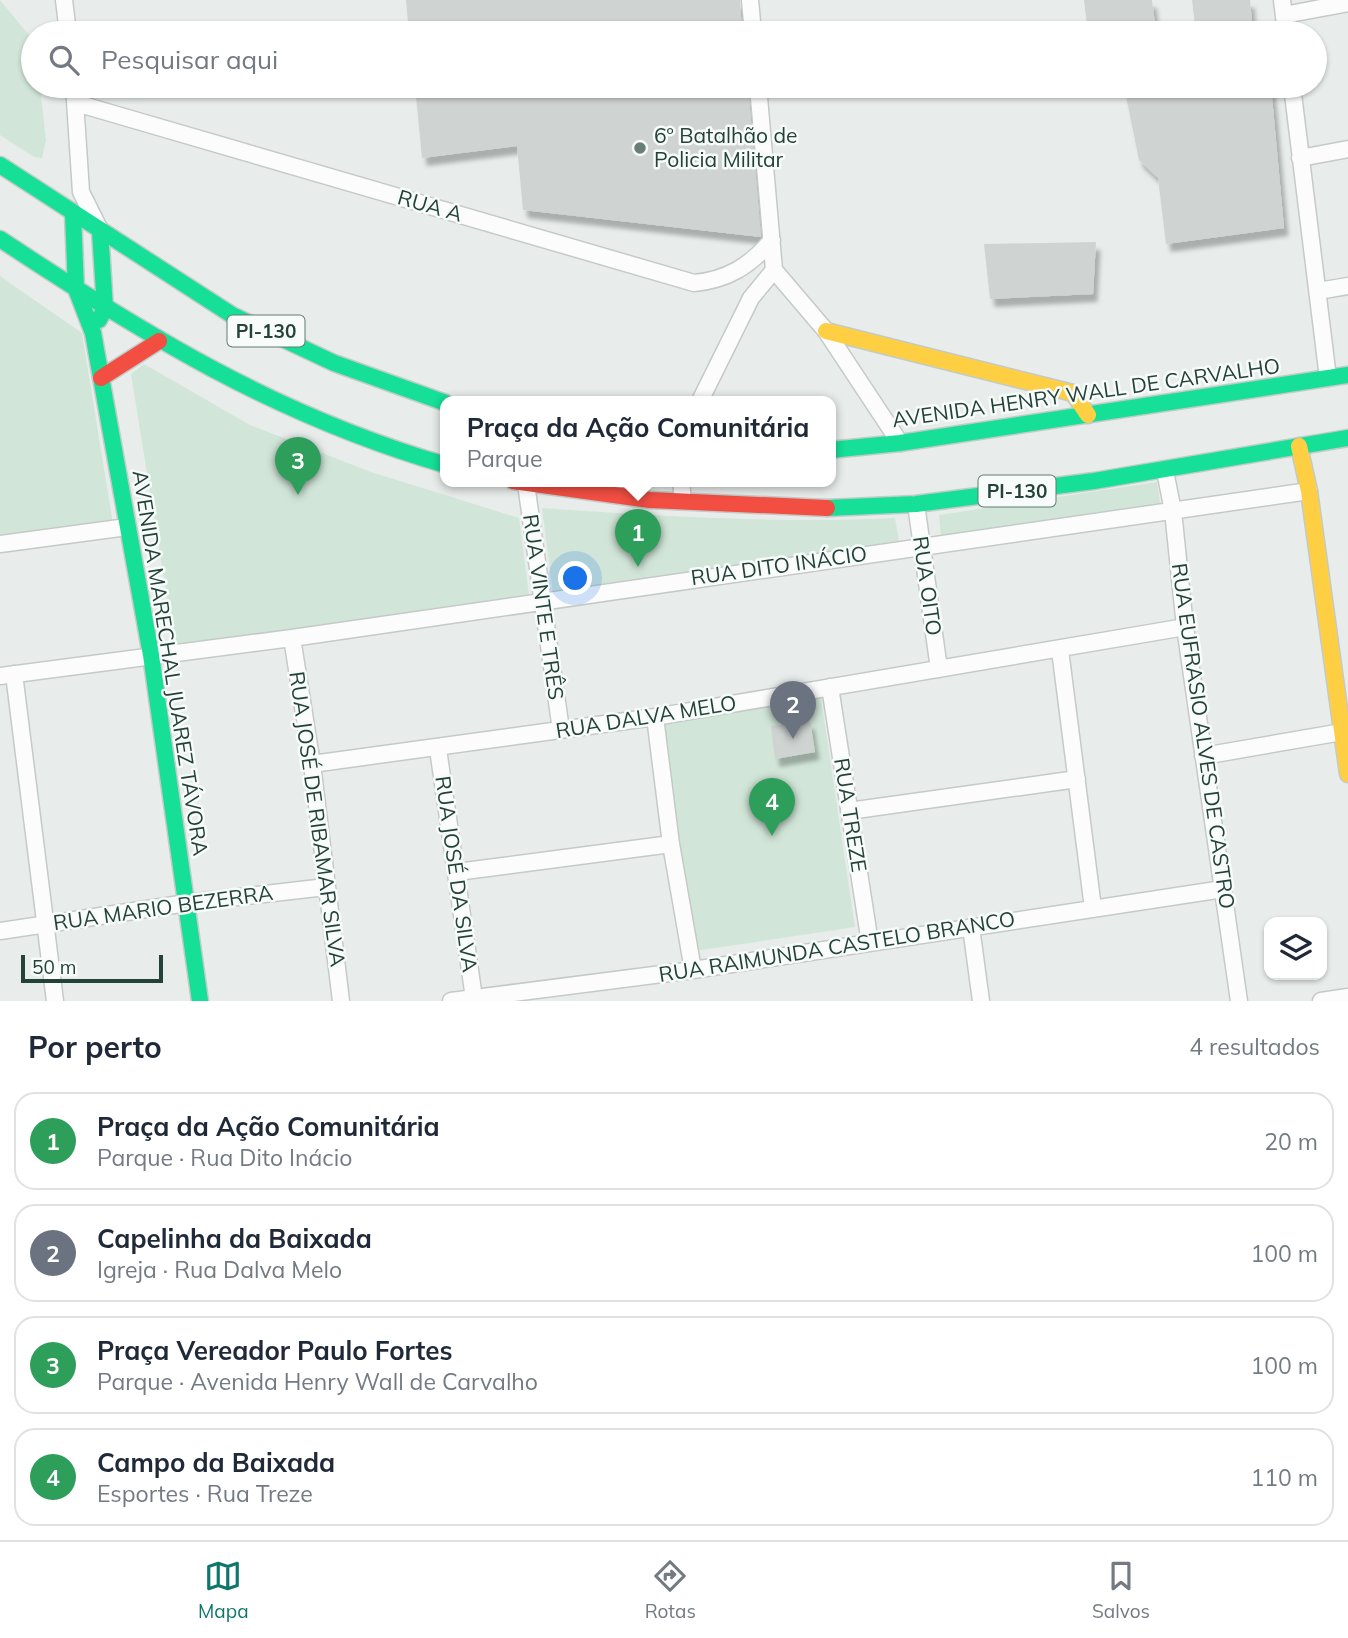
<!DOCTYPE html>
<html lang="pt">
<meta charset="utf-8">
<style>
:root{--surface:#fff;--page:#f2f2f3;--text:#1f2937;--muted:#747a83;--line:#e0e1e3;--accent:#0f766e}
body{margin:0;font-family:Mulish,sans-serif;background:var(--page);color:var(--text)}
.controls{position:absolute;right:21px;bottom:21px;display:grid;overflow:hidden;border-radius:14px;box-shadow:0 2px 5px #0004}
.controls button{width:63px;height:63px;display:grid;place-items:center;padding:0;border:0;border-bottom:2px solid var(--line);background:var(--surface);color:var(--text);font:35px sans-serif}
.scale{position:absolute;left:21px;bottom:18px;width:142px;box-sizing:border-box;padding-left:7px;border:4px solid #24423a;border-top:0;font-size:19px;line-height:24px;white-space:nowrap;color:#24423a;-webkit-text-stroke:5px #f7fbf9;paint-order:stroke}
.you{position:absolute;left:576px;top:579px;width:24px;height:24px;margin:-18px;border:5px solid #fff;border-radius:50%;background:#1a73e8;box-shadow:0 0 0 10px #1a73e833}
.badge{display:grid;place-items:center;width:46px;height:46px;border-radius:50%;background:var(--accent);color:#fff;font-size:23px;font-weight:700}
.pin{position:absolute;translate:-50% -58px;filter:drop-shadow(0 2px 4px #0008)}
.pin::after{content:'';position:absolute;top:37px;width:24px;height:21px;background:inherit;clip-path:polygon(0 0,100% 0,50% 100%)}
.popup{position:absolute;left:440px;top:396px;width:396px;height:91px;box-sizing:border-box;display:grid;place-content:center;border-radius:14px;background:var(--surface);filter:drop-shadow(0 2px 5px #0005);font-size:23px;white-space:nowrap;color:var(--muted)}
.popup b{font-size:26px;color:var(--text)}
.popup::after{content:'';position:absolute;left:50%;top:100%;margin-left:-14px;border:14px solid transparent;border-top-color:var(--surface)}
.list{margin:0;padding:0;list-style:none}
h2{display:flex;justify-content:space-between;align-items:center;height:91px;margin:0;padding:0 28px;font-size:30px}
h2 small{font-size:23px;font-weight:400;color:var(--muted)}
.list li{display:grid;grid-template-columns:46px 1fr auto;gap:21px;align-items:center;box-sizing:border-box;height:98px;margin:0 14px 14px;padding:0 14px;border:2px solid var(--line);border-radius:21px}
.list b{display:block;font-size:26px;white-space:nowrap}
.list p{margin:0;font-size:23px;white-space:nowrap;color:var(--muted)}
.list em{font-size:23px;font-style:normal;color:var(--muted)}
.icon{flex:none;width:38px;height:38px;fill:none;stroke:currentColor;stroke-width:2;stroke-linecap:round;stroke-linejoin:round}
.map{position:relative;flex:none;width:1348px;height:1001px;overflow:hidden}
.search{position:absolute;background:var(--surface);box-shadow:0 2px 5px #0004;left:21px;right:21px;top:21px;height:77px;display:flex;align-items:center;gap:18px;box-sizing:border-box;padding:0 24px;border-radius:38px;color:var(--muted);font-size:26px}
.sheet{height:539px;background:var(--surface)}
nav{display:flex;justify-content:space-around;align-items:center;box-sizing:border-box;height:98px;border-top:2px solid var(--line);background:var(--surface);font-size:19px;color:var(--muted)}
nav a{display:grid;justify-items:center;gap:4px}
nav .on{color:var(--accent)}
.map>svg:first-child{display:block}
.green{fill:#d1e6d8}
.building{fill:#cfd4d2;filter:url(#shadow)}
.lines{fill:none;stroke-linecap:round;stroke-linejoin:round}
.street-casing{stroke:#c5cac8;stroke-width:19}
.fast-casing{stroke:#c3cbc8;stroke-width:19}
.slow-casing{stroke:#c3cbc8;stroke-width:19}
.jam-casing{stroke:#c3cbc8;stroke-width:19}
.street{stroke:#fcfcfc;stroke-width:16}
.fast{stroke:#16e098;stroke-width:16}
.slow{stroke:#ffcf43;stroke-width:16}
.jam{stroke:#f24e42;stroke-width:16}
.poi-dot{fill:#697e78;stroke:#f7fbf9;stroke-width:2.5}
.labels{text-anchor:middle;stroke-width:5;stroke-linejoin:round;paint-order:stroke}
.shield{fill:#f7fbf9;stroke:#637a73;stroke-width:2}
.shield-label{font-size:19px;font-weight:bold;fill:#24423a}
.poi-label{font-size:21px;fill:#24423a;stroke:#f7fbf9;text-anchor:start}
.street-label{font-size:21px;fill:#24423a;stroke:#f7fbf9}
</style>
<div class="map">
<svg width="1348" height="1001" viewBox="0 0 1348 1001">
<defs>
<filter id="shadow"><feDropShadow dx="4.5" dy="8" stdDeviation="2" flood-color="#0004"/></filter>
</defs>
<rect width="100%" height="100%" fill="#e8edeb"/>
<path class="green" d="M0,0L33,40V86H40L46,140L42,158L34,157L0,135Z
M0,276L82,333L113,524L0,539Z
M144,364L250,425L371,472L519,518L529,595L175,647L131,374Z
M1157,482L1161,508L941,539L939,515Z
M542,508C660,516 777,524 895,518L899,541L553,593Z
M821,698L855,927L695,951L662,722Z"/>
<path class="building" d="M406,0H740L742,33H409Z
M1084,0H1152L1156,33H1088Z
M1192,0H1250L1253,33H1196Z
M415,86H748L761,237L523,210L517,146L422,158Z
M1124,86H1271L1284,228L1166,244L1158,178L1139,160Z
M1096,242L1093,294L990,299L984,244Z
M810,721L815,752L775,759L771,726Z"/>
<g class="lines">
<defs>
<path id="street" d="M64,0L68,33
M750,0L753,33
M1282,0L1286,33
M1284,15L1348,3
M74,86L81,192L98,226
M758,86L774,270L826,331L900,443
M1292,86L1328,378
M76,103L694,283C727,280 750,266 772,240
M1300,158L1348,149
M1318,291L1348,286
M700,401L751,298L774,270
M1165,471L1173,511L1185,627L1239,1001
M681,481L683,501
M526,484L561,730
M916,504L939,669
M0,544L127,527
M292,638L312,764L341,1001
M1060,650L1093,908
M14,674L55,1001
M0,676L292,638L1309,491
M830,687L870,943
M655,717L671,844L693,970
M438,749L474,998
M1203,756L1342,732
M312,764L655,717L1185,627
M849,811L1077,779
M457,872L671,844
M971,927L981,1001
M0,931L187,903L326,887
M451,1001L693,970L1223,889
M1321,1001L1348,997"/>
<path id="fast" d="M0,165L232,315L334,363L446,403
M73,214L76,289L93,333L151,655L200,1001
M0,239C145,335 277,416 446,465
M99,320L105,308L100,231
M830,450L900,443L1348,375
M827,508L916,504L1094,481L1348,438"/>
<path id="slow" d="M826,331L1073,393L1088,415
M1299,446L1309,491L1348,774"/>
<path id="jam" d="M101,378L159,341
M513,481L650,500L827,508"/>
</defs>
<use href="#street" class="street-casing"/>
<use href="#fast" class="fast-casing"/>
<use href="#slow" class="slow-casing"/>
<use href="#jam" class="jam-casing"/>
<use href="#street" class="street"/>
<use href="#fast" class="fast"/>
<use href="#slow" class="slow"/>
<use href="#jam" class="jam"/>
</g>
<circle class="poi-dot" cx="640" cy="148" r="7"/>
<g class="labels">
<g class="shield">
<rect x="227.5" y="315.5" width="77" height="31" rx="5"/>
<rect x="978.5" y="475.5" width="77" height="31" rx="5"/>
</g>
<g class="shield-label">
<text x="266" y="338">PI-130</text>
<text x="1017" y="498">PI-130</text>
</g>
<g class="poi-label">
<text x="654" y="143">6º Batalhão de<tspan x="654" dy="24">Policia Militar</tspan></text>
</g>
<g class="street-label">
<text transform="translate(430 206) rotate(16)" y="7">RUA A</text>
<text transform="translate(1086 393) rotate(-8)" y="7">AVENIDA HENRY WALL DE CARVALHO</text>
<text transform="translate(779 566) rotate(-8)" y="7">RUA DITO INÁCIO</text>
<text transform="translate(927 586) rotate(82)" y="7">RUA OITO</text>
<text transform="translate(543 607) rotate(82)" y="7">RUA VINTE E TRÊS</text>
<text transform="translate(170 663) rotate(81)" y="7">AVENIDA MARECHAL JUAREZ TÁVORA</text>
<text transform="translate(646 717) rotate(-9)" y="7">RUA DALVA MELO</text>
<text transform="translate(1203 736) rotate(82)" y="7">RUA EUFRASIO ALVES DE CASTRO</text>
<text transform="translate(850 815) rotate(81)" y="7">RUA TREZE</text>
<text transform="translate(317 819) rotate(82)" y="7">RUA JOSÉ DE RIBAMAR SILVA</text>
<text transform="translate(456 874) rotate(82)" y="7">RUA JOSÉ DA SILVA</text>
<text transform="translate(163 908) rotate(-8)" y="7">RUA MARIO BEZERRA</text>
<text transform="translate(837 947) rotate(-9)" y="7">RUA RAIMUNDA CASTELO BRANCO</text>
</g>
</g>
</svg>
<div class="controls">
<button><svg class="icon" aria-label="layers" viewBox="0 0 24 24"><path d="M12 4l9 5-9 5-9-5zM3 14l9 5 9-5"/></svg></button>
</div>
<div class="scale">50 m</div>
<div class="you"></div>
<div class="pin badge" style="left:638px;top:567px;background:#2e9e5b">1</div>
<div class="popup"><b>Praça da Ação Comunitária</b>Parque</div>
<div class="pin badge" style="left:793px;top:739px;background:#6b7280">2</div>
<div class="pin badge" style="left:298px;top:495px;background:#2e9e5b">3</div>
<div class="pin badge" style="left:772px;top:836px;background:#2e9e5b">4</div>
<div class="search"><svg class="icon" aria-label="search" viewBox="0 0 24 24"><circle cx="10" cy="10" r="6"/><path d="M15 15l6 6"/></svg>Pesquisar aqui</div>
</div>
<section class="sheet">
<h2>Por perto<small>4 resultados</small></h2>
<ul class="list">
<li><span class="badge" style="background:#2e9e5b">1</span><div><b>Praça da Ação Comunitária</b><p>Parque · Rua Dito Inácio</p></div><em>20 m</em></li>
<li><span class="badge" style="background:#6b7280">2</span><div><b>Capelinha da Baixada</b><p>Igreja · Rua Dalva Melo</p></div><em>100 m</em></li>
<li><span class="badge" style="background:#2e9e5b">3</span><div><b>Praça Vereador Paulo Fortes</b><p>Parque · Avenida Henry Wall de Carvalho</p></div><em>100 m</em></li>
<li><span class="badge" style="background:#2e9e5b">4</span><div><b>Campo da Baixada</b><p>Esportes · Rua Treze</p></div><em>110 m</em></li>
</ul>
</section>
<nav>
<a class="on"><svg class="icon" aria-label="map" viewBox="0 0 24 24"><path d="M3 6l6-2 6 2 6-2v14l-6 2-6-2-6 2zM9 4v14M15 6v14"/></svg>Mapa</a>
<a><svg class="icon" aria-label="directions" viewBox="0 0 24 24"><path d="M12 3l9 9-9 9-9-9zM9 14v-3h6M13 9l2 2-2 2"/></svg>Rotas</a>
<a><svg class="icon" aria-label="saved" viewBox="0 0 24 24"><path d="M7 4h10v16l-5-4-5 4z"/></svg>Salvos</a>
</nav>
